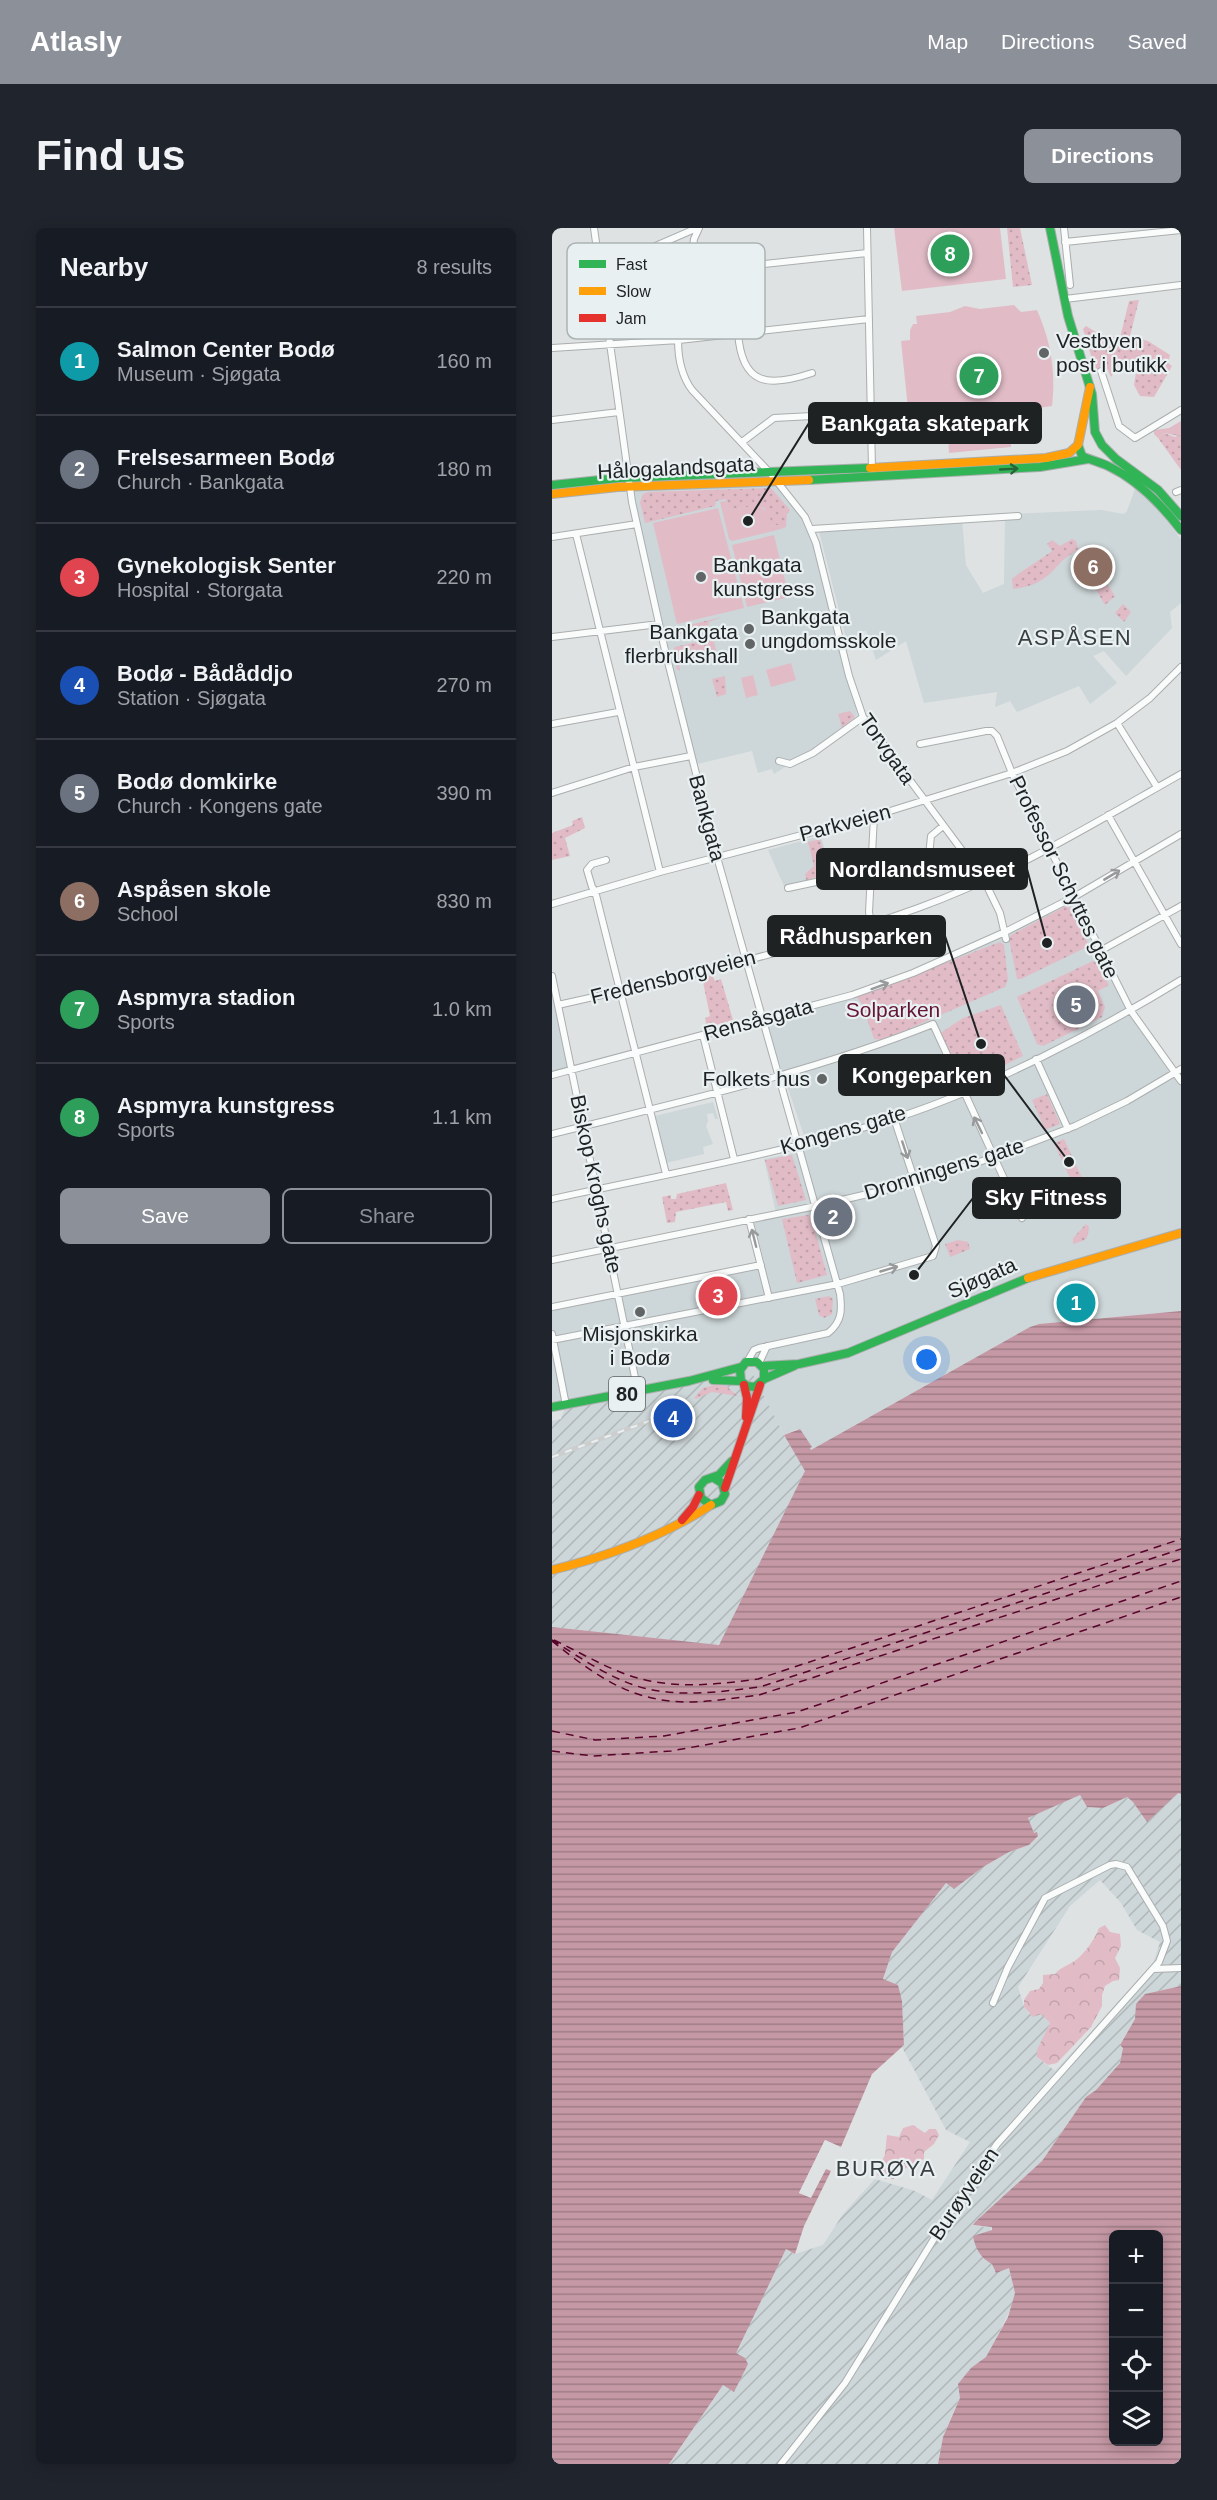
<!DOCTYPE html>
<meta charset="utf-8">
<style>
:root{--surface:#171b24;--page:#20242c;--text:#f1f3f6;--muted:#9ea1a6;--line:#363941;--accent:#8c9099}
body{margin:0;font-family:Arial,sans-serif;background:var(--page);color:var(--text)}
.controls{position:absolute;right:18px;bottom:18px;display:grid;overflow:hidden;border-radius:9px;box-shadow:0 3px 15px #0003}
.controls button{width:54px;height:54px;display:grid;place-items:center;padding:0;border:0;border-bottom:2px solid var(--line);background:var(--surface);color:var(--text);font:30px sans-serif}
.you{position:absolute;left:375px;top:1132px;width:21px;height:21px;margin:-15px;border:4px solid #fff;border-radius:50%;background:#1a73e8;box-shadow:0 0 0 9px #1a73e833}
.badge{display:grid;place-items:center;width:39px;height:39px;border-radius:50%;background:var(--accent);color:#fff;font-size:20px;font-weight:700}
.pin{position:absolute;translate:-50% -50%;border:3px solid #fff;box-shadow:0 2px 6px #0006}
.list{margin:0;padding:0;list-style:none}
h2{display:flex;justify-content:space-between;align-items:center;height:78px;margin:0;padding:0 24px;font-size:26px}
h2 small{font-size:20px;font-weight:400;color:var(--muted)}
.list li{display:grid;grid-template-columns:39px 1fr auto;gap:18px;align-items:center;box-sizing:border-box;height:108px;padding:0 24px;border-top:2px solid var(--line)}
.list b{display:block;font-size:22px;white-space:nowrap}
.list p{margin:0;font-size:20px;white-space:nowrap;color:var(--muted)}
.list em{font-size:20px;font-style:normal;color:var(--muted)}
.actions{display:flex;gap:12px;padding:18px 24px}
.actions a{flex:1;padding:14px 0;border:2px solid var(--accent);border-radius:9px;text-align:center;font-size:21px;color:var(--accent)}
.actions .main{background:var(--accent);color:#fff}
.icon{flex:none;width:33px;height:33px;fill:none;stroke:currentColor;stroke-width:2;stroke-linecap:round;stroke-linejoin:round}
.map{position:relative;flex:none;width:629px;height:2236px;overflow:hidden;border-radius:9px}
header{display:flex;align-items:center;gap:36px;box-sizing:border-box;height:84px;padding:0 30px;background:var(--accent);color:#fff}
header strong{font-size:28px}
nav{display:flex;gap:33px;margin-inline-start:auto;font-size:21px}
.intro{display:flex;align-items:center;justify-content:space-between;box-sizing:border-box;height:144px;padding:0 36px}
h1{margin:0;font-size:42px}
.button{padding:15px 27px;border-radius:9px;background:var(--accent);color:#fff;font-size:21px;font-weight:700}
main{display:flex;gap:36px;padding:0 36px}
aside{flex:1;background:var(--surface);border-radius:9px;box-shadow:0 3px 15px #0003}
.map>svg:first-child{display:block}
.built{fill:#cdd6d8}
.industrial{fill:url(#industrial-furrows);fill-rule:evenodd}
.green{fill:url(#green-dots)}
.forest{fill:url(#forest-crowns)}
.pitch{fill:#e1bcc7}
.water{fill:url(#water-rules);fill-rule:evenodd}
.pier{fill:#dee2e2}
.lines{fill:none;stroke-linecap:round;stroke-linejoin:round}
.ferry{stroke:#58042a;stroke-width:1.5;stroke-dasharray:8 6;stroke-linecap:butt}
.street-casing{stroke:#abaeae;stroke-width:8}
.fast-casing{stroke:#abaeae;stroke-width:10}
.slow-casing{stroke:#abaeae;stroke-width:10}
.jam-casing{stroke:#abaeae;stroke-width:10}
.street{stroke:#fafbfb;stroke-width:6}
.fast{stroke:#30b455;stroke-width:8}
.slow{stroke:#ff9f0a;stroke-width:8}
.jam{stroke:#e5322d;stroke-width:8}
.rail-casing{stroke:#cccece;stroke-width:4.5}
.rail{stroke:#e9f0f1;stroke-width:2;stroke-dasharray:7;stroke-linecap:butt}
.oneway{stroke:#27643a}
.oneway2{stroke:#97999a}
.poi-dot{fill:#626566;stroke:#e9f0f1;stroke-width:2}
.labels{text-anchor:middle;stroke-width:4.5;stroke-linejoin:round;paint-order:stroke}
.shield{fill:#e9f0f1;stroke:#5c6061;stroke-width:1.5}
.shield-label{font-size:20px;font-weight:bold;fill:#1f2223}
.poi-label{font-size:21px;fill:#1f2223;stroke:#e9f0f1;text-anchor:start}
.street-label{font-size:21px;fill:#1f2223;stroke:#e9f0f1}
.park-label{font-size:21px;fill:#651435;stroke:#e9f0f1}
.neighbourhood-label{font-size:22px;letter-spacing:1.5px;fill:#3a3f41;stroke:#e9f0f1}
.key{fill:#e9f0f1;stroke:#acb2b3;stroke-width:1.5}
.key-label{font-size:16px;fill:#1f2223}
.leader{fill:none;stroke:#1f2223;stroke-width:2}
.callout-dot{fill:#1f2223;stroke:#e9f0f1;stroke-width:2}
.callout{fill:#1f2223;stroke:#1f2223;stroke-width:2}
.callout-label{font-size:22px;text-anchor:middle;font-weight:bold;fill:#fff}
</style>
<header>
<strong>Atlasly</strong>
<nav><a>Map</a><a>Directions</a><a>Saved</a></nav>
</header>
<div class="intro"><h1>Find us</h1><a class="button">Directions</a></div>
<main>
<aside>
<h2>Nearby<small>8 results</small></h2>
<ul class="list">
<li><span class="badge" style="background:#0f9aa8">1</span><div><b>Salmon Center Bodø</b><p>Museum · Sjøgata</p></div><em>160 m</em></li>
<li><span class="badge" style="background:#6b7280">2</span><div><b>Frelsesarmeen Bodø</b><p>Church · Bankgata</p></div><em>180 m</em></li>
<li><span class="badge" style="background:#e0444e">3</span><div><b>Gynekologisk Senter</b><p>Hospital · Storgata</p></div><em>220 m</em></li>
<li><span class="badge" style="background:#1a4fb4">4</span><div><b>Bodø - Bådåddjo</b><p>Station · Sjøgata</p></div><em>270 m</em></li>
<li><span class="badge" style="background:#6b7280">5</span><div><b>Bodø domkirke</b><p>Church · Kongens gate</p></div><em>390 m</em></li>
<li><span class="badge" style="background:#8d6e63">6</span><div><b>Aspåsen skole</b><p>School</p></div><em>830 m</em></li>
<li><span class="badge" style="background:#2e9e5b">7</span><div><b>Aspmyra stadion</b><p>Sports</p></div><em>1.0 km</em></li>
<li><span class="badge" style="background:#2e9e5b">8</span><div><b>Aspmyra kunstgress</b><p>Sports</p></div><em>1.1 km</em></li>
</ul>
<div class="actions"><a class="main">Save</a><a>Share</a></div>
</aside>
<div class="map">
<svg width="629" height="2236" viewBox="0 0 629 2236">
<defs>
<pattern id="industrial-furrows" width="10" height="10" patternUnits="userSpaceOnUse" patternTransform="scale(1.5)"><rect width="10" height="10" fill="#cdd6d8"/><path d="M-1 1l2-2M0 10L10 0M9 11l2-2" fill="none" stroke="#b0b7b9"/></pattern>
<pattern id="green-dots" width="8" height="8" patternUnits="userSpaceOnUse" patternTransform="scale(1.5)"><rect width="8" height="8" fill="#e1bcc7"/><path d="M2 2h.1M6 6h.1" fill="none" stroke="#c1a1ab" stroke-width="1.8" stroke-linecap="round"/></pattern>
<pattern id="forest-crowns" width="20" height="18" patternUnits="userSpaceOnUse" patternTransform="scale(1.5)"><rect width="20" height="18" fill="#e1bcc7"/><path d="M2 6a3 3 0 1 1 6 0M12 15a3 3 0 1 1 6 0" fill="none" stroke="#c1a1ab"/></pattern>
<pattern id="water-rules" width="6" height="5" patternUnits="userSpaceOnUse" patternTransform="scale(1.5)"><rect width="6" height="5" fill="#c598a5"/><path d="M0 2.5h6" fill="none" stroke="#9f7c86"/></pattern>
</defs>
<rect width="100%" height="100%" fill="#dee2e2"/>
<path class="built" d="M225,254L260,301L303,471L305,487L263,520L222,546L220,541L206,545L200,523L141,537L79,258Z
M583,261L608,282L629,312V375L618,384L620,400L574,448L552,423L541,428L565,455L538,476L527,458L465,484L458,473L443,479L445,464L372,475L354,413L324,432L314,402L295,414L267,303L410,293L414,337L431,365L452,356L453,292L457,286L549,282L572,286L575,283Z
M269,608L279,646L232,658L216,622Z
M522,669L579,783L623,845L629,841V1083L487,1096L478,1099L259,1223L258,1218L245,1201L232,1207L201,1146L0,1175V1079L69,1068L213,1038L202,993L224,985L212,931L257,922L213,793L362,747Z
M0,758L20,841L0,847Z
M161,874L166,891H163L161,885L155,886L156,893L154,898L161,916L151,919L152,926L114,935L103,888Z"/>
<path class="industrial" d="M201,1146L232,1207L254,1243L168,1415L163,1417L0,1399V1193L9,1191L14,1177L137,1153Z
M626,1565L629,1566V1758L593,1766L583,1791L568,1816L571,1820L568,1835L544,1862L534,1869L490,1933L423,1994L422,1998L440,1999L427,2025L434,2033L441,2036L442,2043L457,2040L463,2065L459,2080L435,2129L408,2170L399,2189L391,2209L386,2236H117L171,2157L183,2125L234,2021L243,2026L271,2017L291,1986L323,1951L363,1963L380,1972L418,1914L394,1902L350,1819L352,1817L350,1773L345,1757L331,1752L340,1723L394,1655L402,1661L431,1639L457,1624L477,1617L486,1609L482,1605L475,1590L528,1567L535,1579L551,1580L573,1568L581,1574ZM548,1652L569,1675L585,1702L608,1714L601,1736L503,1843L485,1829L498,1795L489,1786H477L472,1779L466,1759L518,1678Z"/>
<path class="green" d="M455,0H468L480,57L461,59Z
M587,72L578,108L596,113L618,127L616,135L620,138L602,169L588,168L582,157L584,144L568,135L559,149L553,136L550,135L547,141H543L531,101L534,98L547,106L568,110L577,73Z
M612,205L623,209L629,206V242L606,210Z
M219,260L238,282L235,286L234,299L229,301L227,297L220,298L213,281L205,277L180,282L175,280L174,271L164,273L163,278L93,295L88,274L91,266L96,264Z
M520,311L524,313L526,321C521,326 515,328 510,333C494,351 486,358 461,361L460,351C466,345 491,330 500,323L495,316L500,312L508,318Z
M554,354L563,368L553,377L543,360Z
M571,376L579,384L572,394L563,385Z
M170,389L157,394L156,401L120,410L117,408L116,402Z
M158,411L162,413L165,427L163,431L154,433L147,429L127,435L128,443L125,441L120,423L123,419Z
M173,448L174,466L165,469L160,451Z
M298,483L303,489L290,500L286,486Z
M30,589L33,600L13,610L18,628L0,632V605L21,597L20,593Z
M268,611L277,646L254,652L253,646L262,638L256,614Z
M514,678L521,681L537,718L469,751H465L457,711L459,707Z
M448,714L452,717L456,752L453,759L331,812L322,811L309,774L304,769Z
M541,733L546,735L557,757L546,763L553,779L550,789L491,818L485,816L465,769Z
M160,747L163,753L169,751L181,792L155,800L153,790L158,788L150,749Z
M449,777L471,828L410,857L387,806L411,790Z
M495,866L508,896L493,902L480,872Z
M512,911L532,954L522,959L502,915Z
M240,927L254,972L226,978L213,932Z
M174,955L181,982L176,983L174,974L124,984L123,994L115,995L110,969L119,967V971H124L125,966Z
M256,987L259,988L275,1047L245,1055L230,991Z
M534,996L537,999C535,1013 536,1011 521,1016V1010Z
M406,1012L416,1014L418,1021L398,1029L393,1016Z
M277,1068L281,1071L280,1086L272,1090L267,1087L263,1071Z
M162,1157L174,1158L186,1168L160,1164L144,1171L142,1170L151,1160Z"/>
<path class="forest" d="M629,193V206L627,208L612,205L606,210L602,206V202L617,200Z
M553,1697L558,1704L568,1706L569,1718L563,1730L568,1740L567,1752L561,1753L553,1758L550,1767V1778L539,1799L505,1835L496,1837L485,1829V1822L498,1795L489,1786L481,1789L472,1779V1772L478,1763L487,1761L491,1755V1747L503,1746C510,1738 516,1738 524,1732C533,1725 543,1711 547,1700Z
M361,1897L373,1905L377,1901H384L387,1907L382,1916L372,1924V1931L348,1943L342,1951H334L325,1947L333,1926L335,1907L347,1909L351,1900Z"/>
<path class="pitch" d="M342,0H448L454,51L350,63Z
M462,77L469,84L485,82C499,114 504,143 500,178L486,180V209L459,211V219L397,225L396,205L371,207L358,200L349,113L358,112V102L361,96H365L364,88L398,84L413,78L428,81Z
M174,273L175,280L180,282L205,277L217,285L220,298L228,297L229,301L180,313L177,311L168,274Z
M166,280L192,380L125,396L101,295Z
M222,307L237,369L195,379L180,317Z
M239,435L244,452L219,459L214,442Z
M201,447L206,467L194,470L189,450Z"/>
<path class="water" d="M629,1083V1566L626,1565L595,1594L581,1574L575,1569L551,1580L535,1579L528,1567L476,1590L482,1605L485,1604L486,1608L477,1617L457,1624L431,1639L402,1661L394,1655L340,1724L331,1751L346,1757L350,1773L352,1817L320,1846L289,1919L273,1912L247,1965L259,1969L274,1941L279,1943L252,1998L243,2026L234,2021L184,2125L193,2130L196,2136L182,2164L171,2157L117,2236H0V1399L167,1417L253,1243L232,1207L248,1201L260,1219L258,1220L259,1222L478,1099L487,1096Z
M629,1758V2236H386L391,2209L408,2170L406,2156L419,2140L434,2129L456,2089L463,2065L457,2040L444,2045L440,2036C429,2031 423,2020 421,2008L440,2002V1999L421,1997L423,1994L490,1933L534,1869L544,1862L568,1835L571,1820L568,1817L583,1791L584,1776L593,1766ZM562,2006H606V2214H562Z"/>
<path class="pier" d="M273,1912L285,1918L283,1921L274,1916L251,1963L258,1966L271,1939L275,1938L259,1970L247,1965Z"/>
<g class="lines">
<path class="ferry" d="M0,1412C32,1432 68,1458 107,1463C141,1468 174,1463 208,1459L629,1321
M2,1412C25,1423 49,1437 73,1446C117,1462 161,1457 206,1451L629,1311
M0,1413C31,1438 65,1464 105,1471C138,1478 174,1471 207,1467L629,1331
M0,1503L43,1512L112,1508L245,1484L629,1353
M0,1523L41,1528L119,1523L247,1500L629,1369"/>
<defs>
<path id="street" d="M42,0L80,274L112,418L165,629L288,1066C290,1082 290,1094 276,1105L207,1120L202,1122L195,1134
M147,0L142,11C137,57 110,121 140,162L219,246L253,289L264,315L297,448L311,489L432,652L448,685L454,711
M315,0L320,241
M512,0L518,57
M513,14L629,2
M48,42L145,0
M137,44L315,25
M513,71L629,57
M186,105C190,157 215,160 260,145
M0,120L127,112L317,91
M549,143L567,198L583,210L629,182
M0,192L67,184
M190,214L222,190L318,185
M624,264L629,262
M260,301L466,288
M24,306L108,644
M0,309L85,296
M0,409L107,396
M565,495L605,559
M0,496L66,484
M368,516L434,503H440L445,508L460,545L579,783L629,853
M227,533L238,536L261,525L311,489
M0,565L82,539L139,528
M556,587L629,716
M377,628L379,608L391,598
M54,632L40,636L35,642L40,659L43,663L114,946
M236,660L320,642
M0,676L108,644L322,588L460,545L515,523L565,495L598,470L629,439
M319,695L317,684L322,588
M548,723L629,678
M0,748L86,1164
M6,777C127,750 250,722 366,680C458,647 544,594 629,546
M151,807L182,931
M484,831L516,901
M0,847L300,767L361,745L453,704L522,669L629,606
M0,906C128,874 258,845 381,796L470,990
M0,971C115,946 232,925 344,890C439,859 544,804 629,752
M197,991L217,1070
M0,1032L264,978L363,955L442,929L523,898L575,873L629,841
M0,1079L209,1037
M0,1106L14,1177
M0,1112L286,1056L381,1028L384,1018L342,890
M207,1135L215,1118
M601,1741L629,1740
M229,2236L293,2155L401,1980L445,1916L607,1734L615,1713L611,1698L575,1639L564,1636L558,1637L493,1670L456,1739L441,1775"/>
<path id="fast" d="M498,0L516,88L540,166L543,204L550,217L564,231L606,262L629,288
M526,217L530,228C538,232 548,234 556,238C586,252 609,276 629,302
M257,252L488,239L536,231
M0,257L67,250L318,240
M210,1138L247,1136L296,1125L476,1050
M212,1151L244,1137
M161,1152L189,1153L195,1158L203,1159L212,1151V1141L205,1134H194L188,1142L189,1153
M0,1179L137,1153L189,1139
M162,1250L170,1255L173,1266L169,1273L159,1277L149,1270L147,1259L153,1252L167,1247L180,1233"/>
<path id="slow" d="M318,240L494,230L517,225L526,217L538,159
M0,266L66,259L257,252
M476,1050L629,1005
M0,1342C57,1328 110,1309 159,1277"/>
<path id="jam" d="M192,1157L195,1170L194,1189
M173,1260L208,1157
M130,1292L141,1279L147,1267"/>
</defs>
<use href="#street" class="street-casing"/>
<use href="#fast" class="fast-casing"/>
<use href="#slow" class="slow-casing"/>
<use href="#jam" class="jam-casing"/>
<use href="#street" class="street"/>
<use href="#fast" class="fast"/>
<use href="#slow" class="slow"/>
<use href="#jam" class="jam"/>
<defs>
<path id="rail" d="M0,1229L97,1193"/>
</defs>
<use href="#rail" class="rail-casing"/>
<use href="#rail" class="rail"/>
</g>
<defs><path id="oneway-shaft" d="M-6 0H5M1.5-3L5.5 0L1.5 3" fill="none" stroke-width="1.6" stroke-linecap="round" stroke-linejoin="round" transform="scale(1.5)"/></defs>
<use class="oneway" href="#oneway-shaft" transform="translate(457 241) rotate(-3)"/>
<g class="oneway2">
<use href="#oneway-shaft" transform="translate(560 647) rotate(-31)"/>
<use href="#oneway-shaft" transform="translate(328 758) rotate(-20)"/>
<use href="#oneway-shaft" transform="translate(426 897) rotate(-116)"/>
<use href="#oneway-shaft" transform="translate(353 922) rotate(72)"/>
<use href="#oneway-shaft" transform="translate(202 1010) rotate(-104)"/>
<use href="#oneway-shaft" transform="translate(337 1041) rotate(-16)"/>
</g>
<g class="poi-dot">
<circle cx="492" cy="125" r="6"/>
<circle cx="149" cy="349" r="6"/>
<circle cx="197" cy="401" r="6"/>
<circle cx="198" cy="416" r="6"/>
<circle cx="270" cy="851" r="6"/>
<circle cx="88" cy="1084" r="6"/>
</g>
<g class="labels">
<rect class="shield" x="57" y="1149" width="36" height="34" rx="4.5"/>
<g class="shield-label">
<text x="75" y="1173">80</text>
</g>
<g class="poi-label">
<text x="504" y="120">Vestbyen<tspan x="504" dy="24">post i butikk</tspan></text>
<text x="161" y="344">Bankgata<tspan x="161" dy="24">kunstgress</tspan></text>
<text x="209" y="396">Bankgata<tspan x="209" dy="24">ungdomsskole</tspan></text>
<text x="186" y="411" text-anchor="end">Bankgata<tspan x="186" dy="24">flerbrukshall</tspan></text>
<text x="258" y="858" text-anchor="end">Folkets hus</text>
<text x="88" y="1113" text-anchor="middle">Misjonskirka<tspan x="88" dy="24">i Bodø</tspan></text>
</g>
<g class="street-label">
<text transform="translate(124 240) rotate(-3)" y="7">Hålogalandsgata</text>
<text transform="translate(335 521) rotate(55)" y="7">Torvgata</text>
<text transform="translate(155 590) rotate(75)" y="7">Bankgata</text>
<text transform="translate(293 595) rotate(-15)" y="7">Parkveien</text>
<text transform="translate(512 649) rotate(64)" y="7">Professor Schyttes gate</text>
<text transform="translate(121 749) rotate(-14)" y="7">Fredensborgveien</text>
<text transform="translate(206 792) rotate(-15)" y="7">Rensåsgata</text>
<text transform="translate(291 902) rotate(-16)" y="7">Kongens gate</text>
<text transform="translate(392 941) rotate(-17)" y="7">Dronningens gate</text>
<text transform="translate(44 956) rotate(78)" y="7">Biskop Kroghs gate</text>
<text transform="translate(430 1050) rotate(-24)" y="7">Sjøgata</text>
<text transform="translate(412 1966) rotate(-56)" y="7">Burøyveien</text>
</g>
<g class="park-label">
<text x="341" y="789">Solparken</text>
</g>
<g class="neighbourhood-label">
<text x="523" y="417">ASPÅSEN</text>
<text x="334" y="1948">BURØYA</text>
</g>
</g>
<rect x="15" y="15" width="198" height="96" rx="9" class="key"/>
<rect x="27" y="32" width="27" height="8" fill="#30b455"/>
<rect x="27" y="59" width="27" height="8" fill="#ff9f0a"/>
<rect x="27" y="86" width="27" height="8" fill="#e5322d"/>
<g class="key-label">
<text x="64" y="42">Fast</text>
<text x="64" y="69">Slow</text>
<text x="64" y="96">Jam</text>
</g>
<path class="leader" d="M196 293L257 195M495 715L475 641M429 816L393 708M517 934L452 847M362 1047L421 970"/>
<g class="callout-dot">
<circle cx="196" cy="293" r="6"/>
<circle cx="495" cy="715" r="6"/>
<circle cx="429" cy="816" r="6"/>
<circle cx="517" cy="934" r="6"/>
<circle cx="362" cy="1047" r="6"/>
</g>
<g class="callout">
<rect x="257" y="175" width="232" height="40" rx="6"/>
<rect x="265" y="621" width="210" height="40" rx="6"/>
<rect x="216" y="688" width="177" height="40" rx="6"/>
<rect x="287" y="827" width="165" height="40" rx="6"/>
<rect x="421" y="950" width="147" height="40" rx="6"/>
</g>
<g class="callout-label">
<text x="373" y="203">Bankgata skatepark</text>
<text x="370" y="649">Nordlandsmuseet</text>
<text x="304" y="716">Rådhusparken</text>
<text x="370" y="855">Kongeparken</text>
<text x="494" y="977">Sky Fitness</text>
</g>
</svg>
<div class="controls">
<button>+</button>
<button>−</button>
<button><svg class="icon" aria-label="locate" viewBox="0 0 24 24"><circle cx="12" cy="12" r="6"/><path d="M12 2v4M12 18v4M2 12h4M18 12h4"/></svg></button>
<button><svg class="icon" aria-label="layers" viewBox="0 0 24 24"><path d="M12 4l9 5-9 5-9-5zM3 14l9 5 9-5"/></svg></button>
</div>
<div class="you"></div>
<div class="pin badge" style="left:524px;top:1075px;background:#0f9aa8">1</div>
<div class="pin badge" style="left:281px;top:989px;background:#6b7280">2</div>
<div class="pin badge" style="left:166px;top:1068px;background:#e0444e">3</div>
<div class="pin badge" style="left:121px;top:1190px;background:#1a4fb4">4</div>
<div class="pin badge" style="left:524px;top:777px;background:#6b7280">5</div>
<div class="pin badge" style="left:541px;top:339px;background:#8d6e63">6</div>
<div class="pin badge" style="left:427px;top:148px;background:#2e9e5b">7</div>
<div class="pin badge" style="left:398px;top:26px;background:#2e9e5b">8</div>
</div>
</main>
